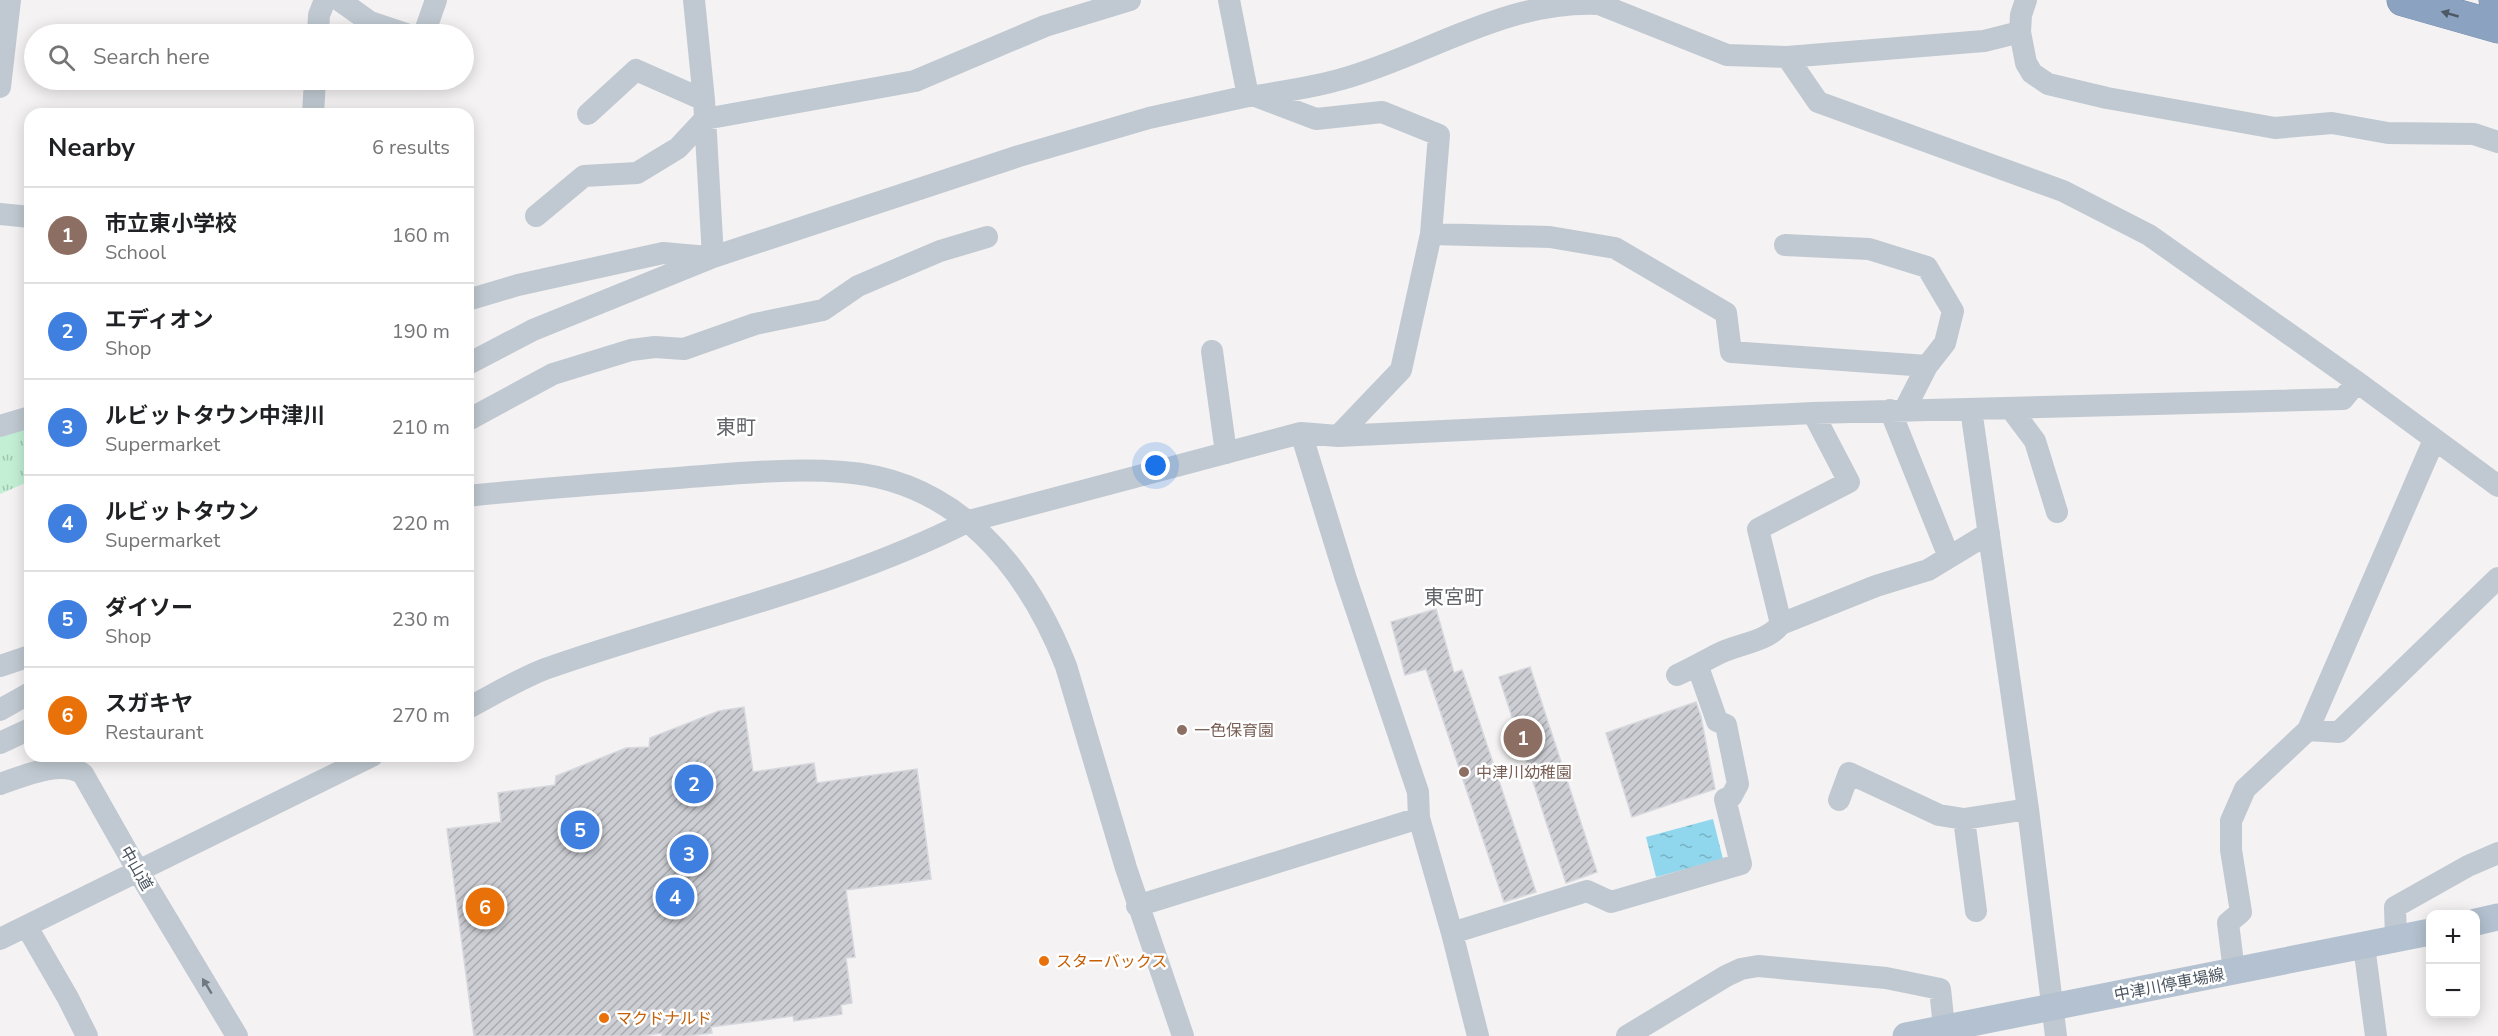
<!DOCTYPE html>
<meta charset="utf-8">
<style>
:root{--surface:#fff;--page:#f2f2f2;--text:#202124;--muted:#757577;--line:#e0e0e0;--accent:#1b6fe6}
body{margin:0;font-family:"Nunito Sans","Noto Sans JP",sans-serif;background:var(--page);color:var(--text)}
.controls{position:absolute;right:18px;bottom:18px;display:grid;overflow:hidden;border-radius:12px;box-shadow:0 3px 15px #0003}
.controls button{width:54px;height:54px;display:grid;place-items:center;padding:0;border:0;border-bottom:2px solid var(--line);background:var(--surface);color:var(--text);font:30px sans-serif}
.you{position:absolute;left:1156px;top:466px;width:21px;height:21px;margin:-15px;border:4px solid #fff;border-radius:50%;background:#1a73e8;box-shadow:0 0 0 9px #1a73e833}
.badge{display:grid;place-items:center;width:39px;height:39px;border-radius:50%;background:var(--accent);color:#fff;font-size:20px;font-weight:700}
.pin{position:absolute;translate:-50% -50%;border:3px solid #fff;box-shadow:0 2px 6px #0006}
.list{margin:0;padding:0;list-style:none}
h2{display:flex;justify-content:space-between;align-items:center;height:78px;margin:0;padding:0 24px;font-size:26px}
h2 small{font-size:20px;font-weight:400;color:var(--muted)}
.list li{display:grid;grid-template-columns:39px 1fr auto;gap:18px;align-items:center;box-sizing:border-box;height:96px;padding:0 24px;border-top:2px solid var(--line)}
.list b{display:block;font-size:22px;white-space:nowrap}
.list p{margin:0;font-size:20px;white-space:nowrap;color:var(--muted)}
.list em{font-size:20px;font-style:normal;color:var(--muted)}
.icon{flex:none;width:33px;height:33px;fill:none;stroke:currentColor;stroke-width:2;stroke-linecap:round;stroke-linejoin:round}
.map{position:relative;flex:none;width:2498px;height:1036px;overflow:hidden}
.search{position:absolute;background:var(--surface);box-shadow:0 3px 15px #0003;left:24px;top:24px;width:450px;height:66px;display:flex;align-items:center;gap:15px;box-sizing:border-box;padding:0 21px;border-radius:33px;color:var(--muted);font-size:22px}
.panel{position:absolute;background:var(--surface);box-shadow:0 3px 15px #0003;left:24px;top:108px;width:450px;height:654px;border-radius:18px}
.map>svg:first-child{display:block}
.park{fill:url(#park-tufts)}
.water{fill:url(#water-ripples)}
.building{fill:url(#building-hatch);stroke:#d6d8dd;stroke-width:1.5}
.lines{fill:none;stroke-linecap:round;stroke-linejoin:round}
.highway-casing{stroke:#768eac;stroke-width:33}
.minor{stroke:#c0c9d1;stroke-width:22}
.major{stroke:#b3c1d0;stroke-width:27}
.highway{stroke:#8ba3c0;stroke-width:32}
.oneway{fill:#4d5965}
.oneway2{fill:#6d7882}
.education-dot{fill:#8d6e63;stroke:#fff;stroke-width:2}
.food-dot{fill:#e8710a;stroke:#fff;stroke-width:2}
.labels{text-anchor:middle;stroke-width:5;stroke-linejoin:round;paint-order:stroke}
.education-label{font-size:16px;fill:#785e54;stroke:#fff;text-anchor:start}
.street-label{font-size:16px;fill:#4a5560;stroke:#fff}
.food-label{font-size:16px;fill:#c56008;stroke:#fff;text-anchor:start}
.quarter-label{font-size:20px;fill:#5f6267;stroke:#fff}
</style>
<div class="map">
<svg width="2498" height="1036" viewBox="0 0 2498 1036">
<defs>
<pattern id="park-tufts" width="24" height="20" patternUnits="userSpaceOnUse" patternTransform="scale(1.5)"><rect width="24" height="20" fill="#c3f0d5"/><path d="M3 7l-1-3M5 7V3M7 7l1-3M15 17l-1-3M17 17v-4M19 17l1-3" fill="none" stroke="#a0c5b0"/></pattern>
<pattern id="water-ripples" width="26" height="14" patternUnits="userSpaceOnUse" patternTransform="scale(1.5)"><rect width="26" height="14" fill="#90d7ed"/><path d="M2 4q2-2 4 0t4 0M15 11q2-2 4 0t4 0" fill="none" stroke="#78b1c3"/></pattern>
<pattern id="building-hatch" width="6" height="6" patternUnits="userSpaceOnUse" patternTransform="scale(1.5)"><rect width="6" height="6" fill="#ccced4"/><path d="M-1 1l2-2M0 6l6-6M5 7l2-2" fill="none" stroke="#a8aaaf"/></pattern>
</defs>
<rect width="100%" height="100%" fill="#f4f2f2"/>
<path class="park" d="M30,424V481L0,494V433Z"/>
<path class="water" d="M1713,819L1723,859L1656,877L1646,837Z"/>
<path class="building" d="M1436,609L1454,673L1462,670L1536,892L1504,902L1426,669L1405,675L1391,622Z
M1530,667L1597,872L1566,883L1499,677Z
M1696,702L1701,717L1715,789L1632,817L1606,733Z
M744,707L753,772L814,763L817,783L917,769L931,879L846,890L855,957L846,958L852,1003L841,1005L842,1014L794,1021L793,1016L711,1027L712,1033L687,1036H662V1033L642,1036H474L447,829L501,822L498,793L555,785L556,776L626,748L649,747L650,738L719,711Z"/>
<g class="lines">
<defs>
<path id="highway" d="M2403,0L2498,27
M2495,0L2498,1"/>
</defs>
<use href="#highway" class="highway-casing"/>
<path class="minor" d="M339,0L370,22L406,34
M694,0L704,100L713,257
M1229,0L1248,96
M2026,0L2021,15L2020,32L2026,63L2032,73L2048,84L2107,98L2275,128L2332,123L2388,133L2474,134L2498,142
M318,34L319,15L325,0
M424,34L436,0
M1787,57L1818,102L2063,191L2149,235L2357,382L2498,486
M0,87L10,0
M1258,97L1316,119L1382,112L1439,135L1431,234L1401,370L1338,436
M313,114L315,80
M588,114L636,70L704,100
M0,214L30,217
M536,216L584,176L637,173L678,148L705,119L915,81L1045,26L1130,0
M1431,234L1550,237L1615,248L1726,313L1731,352L1927,366L1905,409
M1785,245L1869,249L1927,267L1953,311L1945,343L1927,366
M471,299L518,285L663,253L708,257
M1212,351L1226,453
M468,364L533,330L713,257L1019,156L1149,118L1248,96H1257C1285,91 1315,87 1342,79C1428,55 1505,0 1599,4L1727,55L1787,57L1984,41L2020,32
M1971,409L2028,809L2056,1036
M2011,409L2035,441L2057,512
M1890,410L1949,557
M468,420L553,374L631,350L655,347L684,349L755,324L823,310L858,286L940,251L987,237
M0,426L30,417
M1301,433L1346,579L1418,792L1419,818L1452,933L1478,1036
M468,496C542,488 616,483 689,477C741,473 792,468 843,472C957,480 1027,567 1066,666L1126,868L1183,1036
M1781,624L1758,529L1849,482L1813,413
M0,666L30,656
M1677,675C1691,669 1704,661 1718,654C1739,643 1766,643 1781,624L1876,586L1928,570L1989,533
M468,708C493,695 519,679 545,669C686,619 835,589 969,521L1301,433L1338,436L1813,413L2343,399L2357,382
M0,710L30,693
M2308,730L2339,732L2498,578
M0,743L30,729
M0,784C24,776 61,759 83,774L138,871L237,1036
M1839,800L1849,773L1939,815L1964,819L2028,809
M1964,819L1976,911
M1137,906L1419,818
M27,927L68,998L87,1036
M1452,933L1587,891L1611,902L1741,864L1725,799L1731,797L1738,784L1726,725L1717,721L1698,667
M0,939L372,756
M2396,939L2395,907L2468,866L2498,853
M2364,946L2376,1036
M2234,971L2228,923L2241,912L2231,850V821L2245,789L2308,730L2434,440
M1627,1036L1726,976L1741,969L1758,966L1886,978L1940,989L1944,1027"/>
<path class="major" d="M2476,922L2498,917
M1906,1036L2430,932"/>
<use href="#highway" class="highway"/>
</g>
<defs><path id="oneway-solid" d="M-6-.8H1V-3.2L6.5 0L1 3.2V.8H-6Z" transform="scale(1.5)"/></defs>
<use class="oneway" href="#oneway-solid" transform="translate(2450 14) rotate(-164)"/>
<use class="oneway2" href="#oneway-solid" transform="translate(207 986) rotate(-121)"/>
<g class="education-dot">
<circle cx="1182" cy="730" r="6"/>
<circle cx="1464" cy="772" r="6"/>
</g>
<g class="food-dot">
<circle cx="1044" cy="961" r="6"/>
<circle cx="604" cy="1018" r="6"/>
</g>
<g class="labels">
<g class="education-label">
<text x="1194" y="736">一色保育園</text>
<text x="1476" y="778">中津川幼稚園</text>
</g>
<g class="street-label">
<text transform="translate(137 868) rotate(60)" y="6">中山道</text>
<text transform="translate(2169 984) rotate(-11)" y="6">中津川停車場線</text>
</g>
<g class="food-label">
<text x="1056" y="967">スターバックス</text>
<text x="616" y="1024">マクドナルド</text>
</g>
<g class="quarter-label">
<text x="736" y="434">東町</text>
<text x="1454" y="604">東宮町</text>
</g>
</g>
</svg>
<div class="controls">
<button>+</button>
<button>−</button>
</div>
<div class="you"></div>
<div class="pin badge" style="left:1523px;top:738px;background:#8d6e63">1</div>
<div class="pin badge" style="left:694px;top:784px;background:#3f7fe0">2</div>
<div class="pin badge" style="left:689px;top:854px;background:#3f7fe0">3</div>
<div class="pin badge" style="left:675px;top:897px;background:#3f7fe0">4</div>
<div class="pin badge" style="left:580px;top:830px;background:#3f7fe0">5</div>
<div class="pin badge" style="left:485px;top:907px;background:#e8710a">6</div>
<div class="search"><svg class="icon" aria-label="search" viewBox="0 0 24 24"><circle cx="10" cy="10" r="6"/><path d="M15 15l6 6"/></svg>Search here</div>
<section class="panel">
<h2>Nearby<small>6 results</small></h2>
<ul class="list">
<li><span class="badge" style="background:#8d6e63">1</span><div><b>市立東小学校</b><p>School</p></div><em>160 m</em></li>
<li><span class="badge" style="background:#3f7fe0">2</span><div><b>エディオン</b><p>Shop</p></div><em>190 m</em></li>
<li><span class="badge" style="background:#3f7fe0">3</span><div><b>ルビットタウン中津川</b><p>Supermarket</p></div><em>210 m</em></li>
<li><span class="badge" style="background:#3f7fe0">4</span><div><b>ルビットタウン</b><p>Supermarket</p></div><em>220 m</em></li>
<li><span class="badge" style="background:#3f7fe0">5</span><div><b>ダイソー</b><p>Shop</p></div><em>230 m</em></li>
<li><span class="badge" style="background:#e8710a">6</span><div><b>スガキヤ</b><p>Restaurant</p></div><em>270 m</em></li>
</ul>
</section>
</div>
